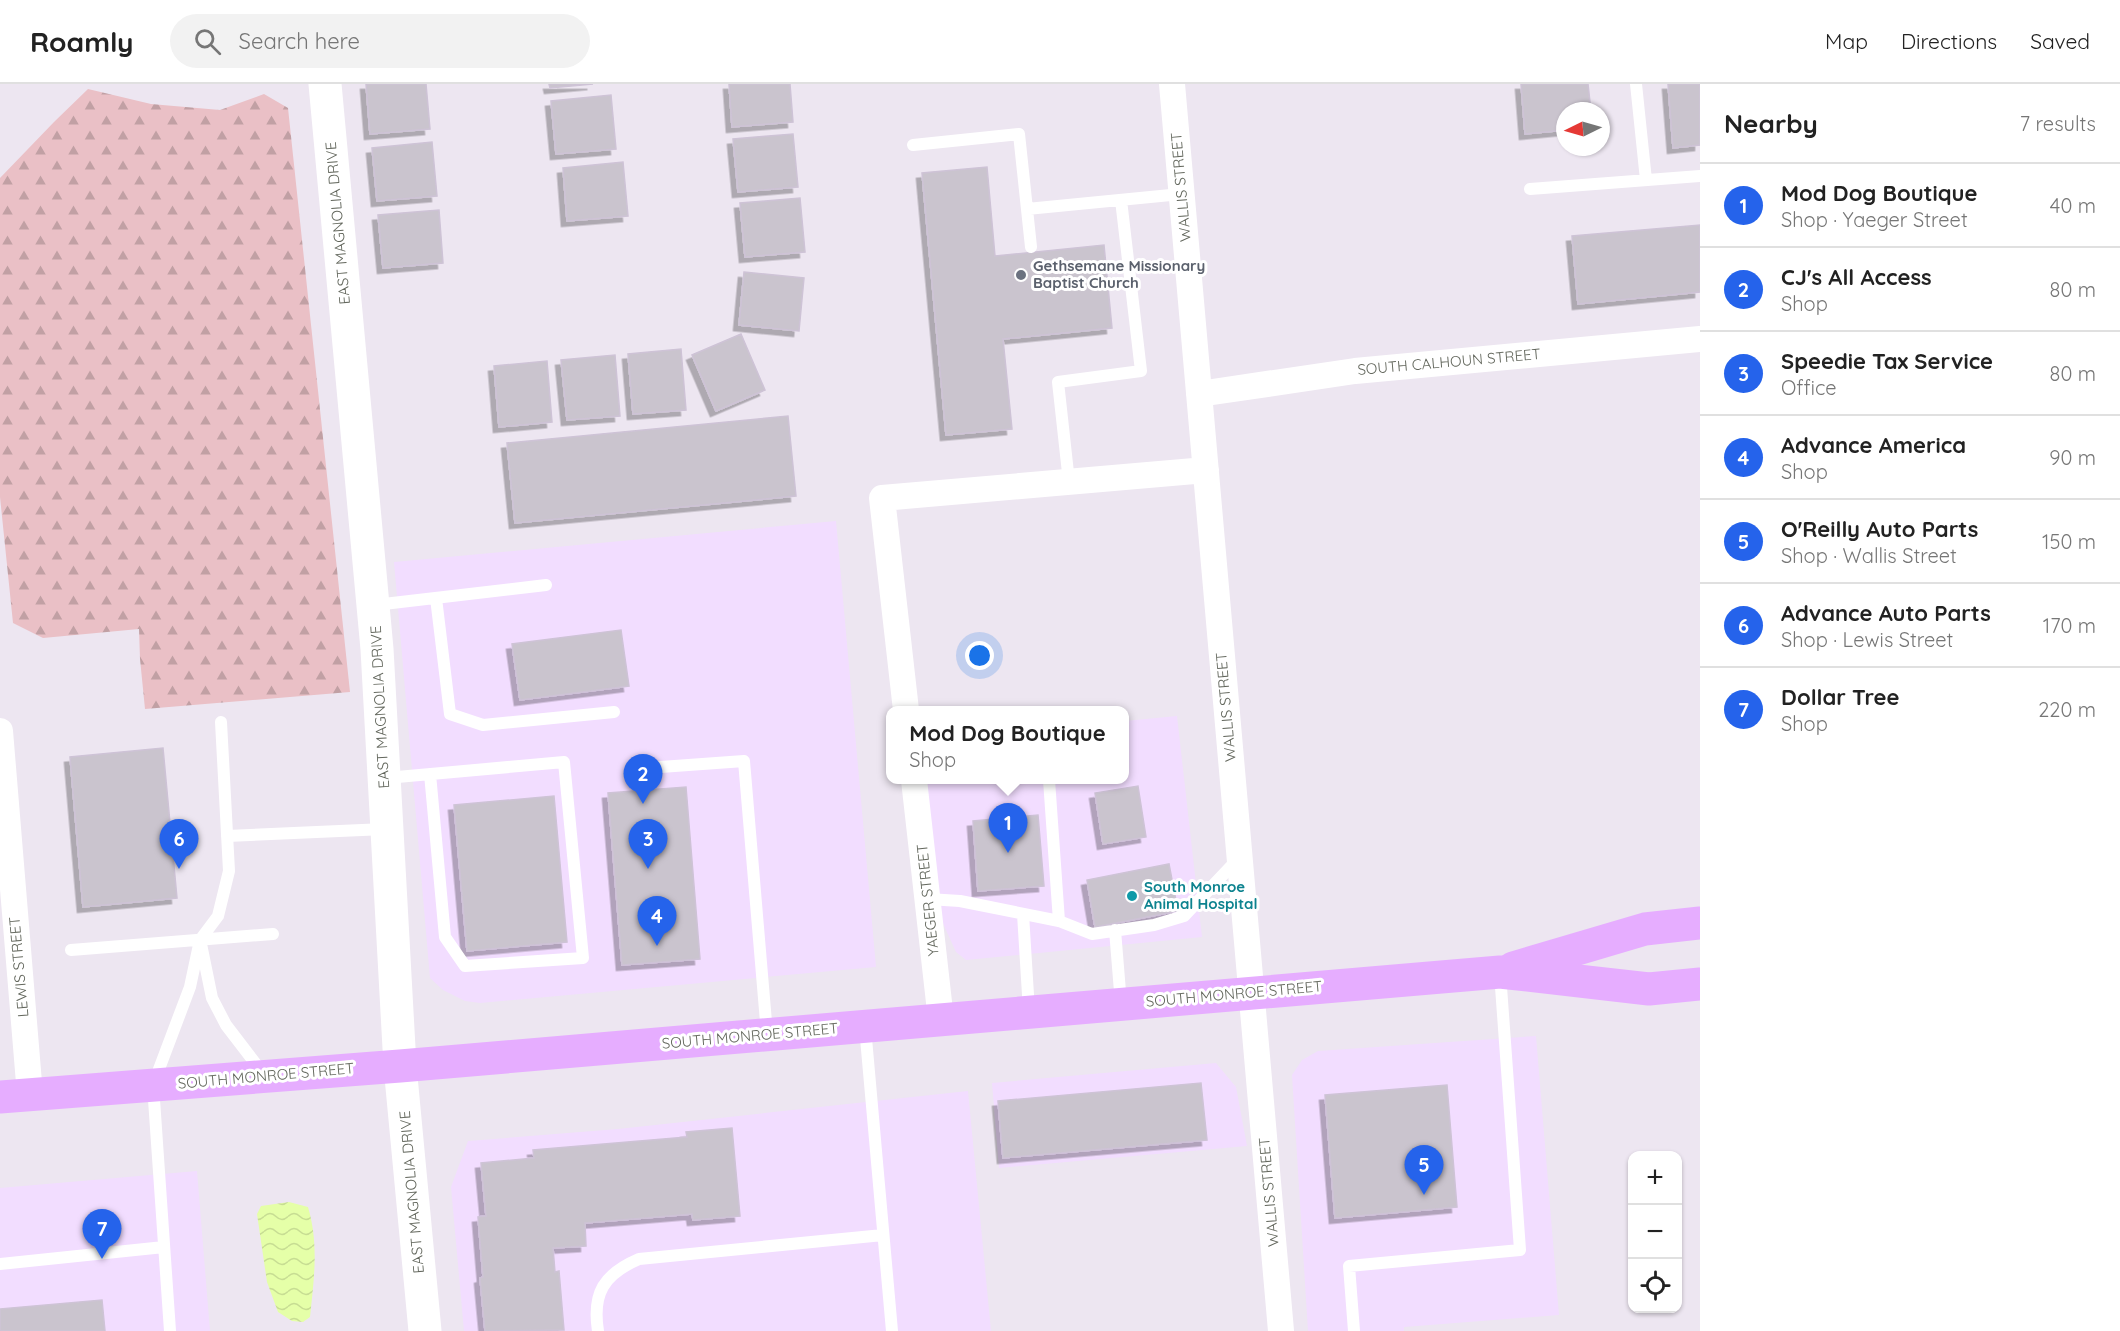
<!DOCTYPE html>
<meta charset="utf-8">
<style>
:root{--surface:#fff;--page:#f2f2f2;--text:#222;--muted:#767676;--line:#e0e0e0;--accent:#2563eb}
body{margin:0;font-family:Quicksand,sans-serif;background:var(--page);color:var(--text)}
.controls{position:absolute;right:18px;bottom:18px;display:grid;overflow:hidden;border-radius:12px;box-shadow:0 2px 4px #0004}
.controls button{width:54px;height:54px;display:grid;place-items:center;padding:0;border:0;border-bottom:2px solid var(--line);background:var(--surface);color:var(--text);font:30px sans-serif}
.compass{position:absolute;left:1556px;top:18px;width:54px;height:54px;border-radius:50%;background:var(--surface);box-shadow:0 2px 4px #0004;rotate:265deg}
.you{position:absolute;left:980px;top:572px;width:21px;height:21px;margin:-15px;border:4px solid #fff;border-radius:50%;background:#1a73e8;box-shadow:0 0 0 9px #1a73e833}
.badge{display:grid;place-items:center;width:39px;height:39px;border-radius:50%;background:var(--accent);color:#fff;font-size:20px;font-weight:700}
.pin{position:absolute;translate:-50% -50px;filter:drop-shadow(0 2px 3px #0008)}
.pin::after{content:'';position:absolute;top:32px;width:21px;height:18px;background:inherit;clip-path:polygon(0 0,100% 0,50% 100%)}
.popup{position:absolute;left:886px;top:622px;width:243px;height:78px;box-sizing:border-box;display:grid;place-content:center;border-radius:12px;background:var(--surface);filter:drop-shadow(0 2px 4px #0005);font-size:20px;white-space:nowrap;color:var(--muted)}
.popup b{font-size:22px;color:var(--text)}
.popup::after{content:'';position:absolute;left:50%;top:100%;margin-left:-12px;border:12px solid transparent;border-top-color:var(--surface)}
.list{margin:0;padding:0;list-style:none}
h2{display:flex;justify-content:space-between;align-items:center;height:78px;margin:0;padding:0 24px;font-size:26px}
h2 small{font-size:20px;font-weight:400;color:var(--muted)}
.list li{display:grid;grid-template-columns:39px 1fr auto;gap:18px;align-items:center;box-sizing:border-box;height:84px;padding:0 24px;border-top:2px solid var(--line)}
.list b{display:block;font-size:22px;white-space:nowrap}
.list p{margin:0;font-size:20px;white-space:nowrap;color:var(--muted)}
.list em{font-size:20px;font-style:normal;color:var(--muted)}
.icon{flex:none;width:33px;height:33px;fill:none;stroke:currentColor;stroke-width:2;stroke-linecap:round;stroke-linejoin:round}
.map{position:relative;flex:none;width:1700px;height:1247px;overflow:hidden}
header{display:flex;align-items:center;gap:36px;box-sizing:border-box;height:84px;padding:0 30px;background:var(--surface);border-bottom:2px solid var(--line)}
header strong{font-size:28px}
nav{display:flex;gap:33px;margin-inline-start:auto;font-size:21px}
.search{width:420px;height:54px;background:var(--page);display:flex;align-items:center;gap:15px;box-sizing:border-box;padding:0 21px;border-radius:33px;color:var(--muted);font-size:22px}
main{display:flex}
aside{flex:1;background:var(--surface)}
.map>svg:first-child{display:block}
.commercial{fill:#f2ddff}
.forest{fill:url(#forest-firs)}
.water{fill:url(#water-waves)}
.building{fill:#cac4ce;stroke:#cec3d6;stroke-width:1.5;filter:url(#shadow)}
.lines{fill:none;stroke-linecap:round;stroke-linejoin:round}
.lane{stroke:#fff;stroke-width:12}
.street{stroke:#fff;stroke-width:26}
.secondary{stroke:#fff;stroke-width:33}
.primary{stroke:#e6adff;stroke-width:33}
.worship-dot{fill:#6b7280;stroke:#fff;stroke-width:2}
.culture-dot{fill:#0f9aa8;stroke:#fff;stroke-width:2}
.labels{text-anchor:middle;stroke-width:6;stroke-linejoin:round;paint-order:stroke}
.street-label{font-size:15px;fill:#63675d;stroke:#fff}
.worship-label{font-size:15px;font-weight:bold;fill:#5b616d;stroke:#fff;text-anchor:start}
.culture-label{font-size:15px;font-weight:bold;fill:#0d838f;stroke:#fff;text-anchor:start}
</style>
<header>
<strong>Roamly</strong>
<div class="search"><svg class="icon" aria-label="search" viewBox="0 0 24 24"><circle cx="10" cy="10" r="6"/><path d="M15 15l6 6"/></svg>Search here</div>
<nav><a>Map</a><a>Directions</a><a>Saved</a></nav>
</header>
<main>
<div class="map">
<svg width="1700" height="1247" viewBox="0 0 1700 1247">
<defs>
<pattern id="forest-firs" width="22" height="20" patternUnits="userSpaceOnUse" patternTransform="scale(1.5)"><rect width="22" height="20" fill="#eac0c6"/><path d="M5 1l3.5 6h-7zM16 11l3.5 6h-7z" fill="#c1a0a4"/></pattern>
<pattern id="water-waves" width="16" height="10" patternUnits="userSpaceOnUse" patternTransform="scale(1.5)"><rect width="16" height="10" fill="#e5ffa8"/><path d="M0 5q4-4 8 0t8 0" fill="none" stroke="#c7dd93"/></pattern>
<filter id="shadow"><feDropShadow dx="-5.5" dy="5.5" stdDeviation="0" flood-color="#0004"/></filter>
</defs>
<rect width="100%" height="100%" fill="#ede6f1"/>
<path class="commercial" d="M836,437L876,883L480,919L465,917L443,906L430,894L394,478Z
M1177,632L1202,853L966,876L956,868L941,835L922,696H1125V637Z
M1536,952L1559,1231L1404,1243V1247H1308L1292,991L1302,976L1318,967Z
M1216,979L1236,1003L1247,1062L999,1084L992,999Z
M968,1007L991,1247H464L451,1103L468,1057L618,1045Z
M197,1087L210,1247H0V1104Z"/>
<path class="forest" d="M88,5L151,20L220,26L264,10L288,24L350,608L145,625L140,575L139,545L43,554L13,539L0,413V94L54,38Z"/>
<path class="water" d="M289,1118L308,1123C319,1160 314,1195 310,1233L303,1238L292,1237L278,1228L267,1198L257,1130L261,1122Z"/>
<path class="building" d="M366,0H426L430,45L370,50Z
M549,0H593L550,4Z
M729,0H790L793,38L732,43Z
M1521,0H1588L1591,27H1565V46L1525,50Z
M1668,0H1700V61L1673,64Z
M611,11L616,65L556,70L551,17Z
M793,50L798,103L738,108L733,55Z
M432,58L437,112L377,117L372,64Z
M623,78L628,132L567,137L563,84Z
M987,83L995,172L1104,161L1112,244L1003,255L1012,345L946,351L922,89Z
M800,114L805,168L745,173L740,119Z
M439,126L443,179L383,184L378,131Z
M1700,141V208L1578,220L1572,152Z
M744,188L804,194L799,247L739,241Z
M741,250L765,306L716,327L692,271Z
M681,265L686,326L633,330L628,270Z
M615,271L620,332L567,336L561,276Z
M547,277L552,338L499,343L494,282Z
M788,332L796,412L515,439L507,359Z
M621,546L629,602L520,616L512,560Z
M163,664L177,814L83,823L70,673Z
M1138,702L1146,753L1103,760L1095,709Z
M686,703L700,875L622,881L608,709Z
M554,712L567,858L467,867L454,721Z
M1038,731L1044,802L978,807L973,737Z
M1169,780L1178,827L1095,843L1087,796Z
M1201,999L1207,1056L1003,1074L998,1017Z
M1447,1001L1457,1123L1335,1134L1325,1011Z
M732,1044L740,1132L693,1136L692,1130L585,1139L586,1162L553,1164L555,1188L559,1187L564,1246L485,1247L480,1194L483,1193L478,1133L486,1132L481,1079L534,1074L533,1066L687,1053L686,1048Z
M102,1216L105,1247H0V1225Z"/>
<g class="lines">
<path class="lane" d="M1636,0L1646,96
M913,61L1019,50L1031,163
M1530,105L1700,92
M1027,125L1181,110
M1069,398L1058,298L1141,287L1121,116
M436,514L450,630L483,641L614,628
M375,521L546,501
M633,685L744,677L767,950
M386,694L564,678L583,874L465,882L445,853L430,690
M1049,696L1059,837
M227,752L385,745
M928,815L960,817L1059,837L1092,850L1154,841L1184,832L1239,774
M1023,830L1029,927
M1115,846L1121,920
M201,860L212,914L226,941L262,988
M71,866L273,850
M865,943L892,1247
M0,1180L164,1163
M170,1247L153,1001L190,903L200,856L218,832L229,787L221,638
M598,1247C592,1209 604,1190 639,1175L883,1151
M1354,1247L1349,1182L1520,1166L1500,889"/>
<path class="street" d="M1172,0L1281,1247
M1199,310L1355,287L1700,255
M906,626L882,414L1206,386
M0,647L30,1011
M914,696L941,936"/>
<path class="secondary" d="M325,0L377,565L400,982L425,1247"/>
<path class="primary" d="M1513,884L1645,845L1700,839
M0,1013L400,982L1500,888L1649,905L1700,900"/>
</g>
<circle class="worship-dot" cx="1021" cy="191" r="6"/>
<circle class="culture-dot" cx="1132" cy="812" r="6"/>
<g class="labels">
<g class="street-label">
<text transform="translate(1181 103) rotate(-95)" y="5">WALLIS STREET</text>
<text transform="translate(338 139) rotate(-95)" y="5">EAST MAGNOLIA DRIVE</text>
<text transform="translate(1449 278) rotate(-5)" y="5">SOUTH CALHOUN STREET</text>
<text transform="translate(380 623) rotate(-93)" y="5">EAST MAGNOLIA DRIVE</text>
<text transform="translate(1226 623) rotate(-95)" y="5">WALLIS STREET</text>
<text transform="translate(928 816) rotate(-96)" y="5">YAEGER STREET</text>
<text transform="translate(19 883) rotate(-95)" y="5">LEWIS STREET</text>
<text transform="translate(1234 910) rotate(-5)" y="5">SOUTH MONROE STREET</text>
<text transform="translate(750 952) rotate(-5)" y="5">SOUTH MONROE STREET</text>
<text transform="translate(266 992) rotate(-5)" y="5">SOUTH MONROE STREET</text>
<text transform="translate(412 1108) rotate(-95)" y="5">EAST MAGNOLIA DRIVE</text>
<text transform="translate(1269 1108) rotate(-95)" y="5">WALLIS STREET</text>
</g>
<g class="worship-label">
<text x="1033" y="187">Gethsemane Missionary<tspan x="1033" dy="17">Baptist Church</tspan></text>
</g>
<g class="culture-label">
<text x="1144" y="808">South Monroe<tspan x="1144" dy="17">Animal Hospital</tspan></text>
</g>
</g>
</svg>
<div class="controls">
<button>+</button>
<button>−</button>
<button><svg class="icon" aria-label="locate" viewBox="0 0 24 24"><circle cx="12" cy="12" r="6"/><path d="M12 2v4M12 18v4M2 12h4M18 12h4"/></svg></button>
</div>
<svg class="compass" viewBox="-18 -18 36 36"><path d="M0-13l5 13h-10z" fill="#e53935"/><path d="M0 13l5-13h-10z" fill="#767676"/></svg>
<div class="you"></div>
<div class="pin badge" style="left:1008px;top:769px">1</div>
<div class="popup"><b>Mod Dog Boutique</b>Shop</div>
<div class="pin badge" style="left:643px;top:720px">2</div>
<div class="pin badge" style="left:648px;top:785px">3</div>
<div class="pin badge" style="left:657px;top:862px">4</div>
<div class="pin badge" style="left:1424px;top:1111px">5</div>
<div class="pin badge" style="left:179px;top:785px">6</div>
<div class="pin badge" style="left:102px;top:1175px">7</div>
</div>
<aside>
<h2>Nearby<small>7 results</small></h2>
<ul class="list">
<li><span class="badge">1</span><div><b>Mod Dog Boutique</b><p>Shop · Yaeger Street</p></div><em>40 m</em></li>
<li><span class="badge">2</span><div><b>CJ's All Access</b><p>Shop</p></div><em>80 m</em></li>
<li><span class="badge">3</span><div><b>Speedie Tax Service</b><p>Office</p></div><em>80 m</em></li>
<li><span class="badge">4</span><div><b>Advance America</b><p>Shop</p></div><em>90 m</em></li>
<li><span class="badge">5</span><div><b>O'Reilly Auto Parts</b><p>Shop · Wallis Street</p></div><em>150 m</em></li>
<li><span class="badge">6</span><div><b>Advance Auto Parts</b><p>Shop · Lewis Street</p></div><em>170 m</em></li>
<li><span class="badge">7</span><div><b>Dollar Tree</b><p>Shop</p></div><em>220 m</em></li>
</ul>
</aside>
</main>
